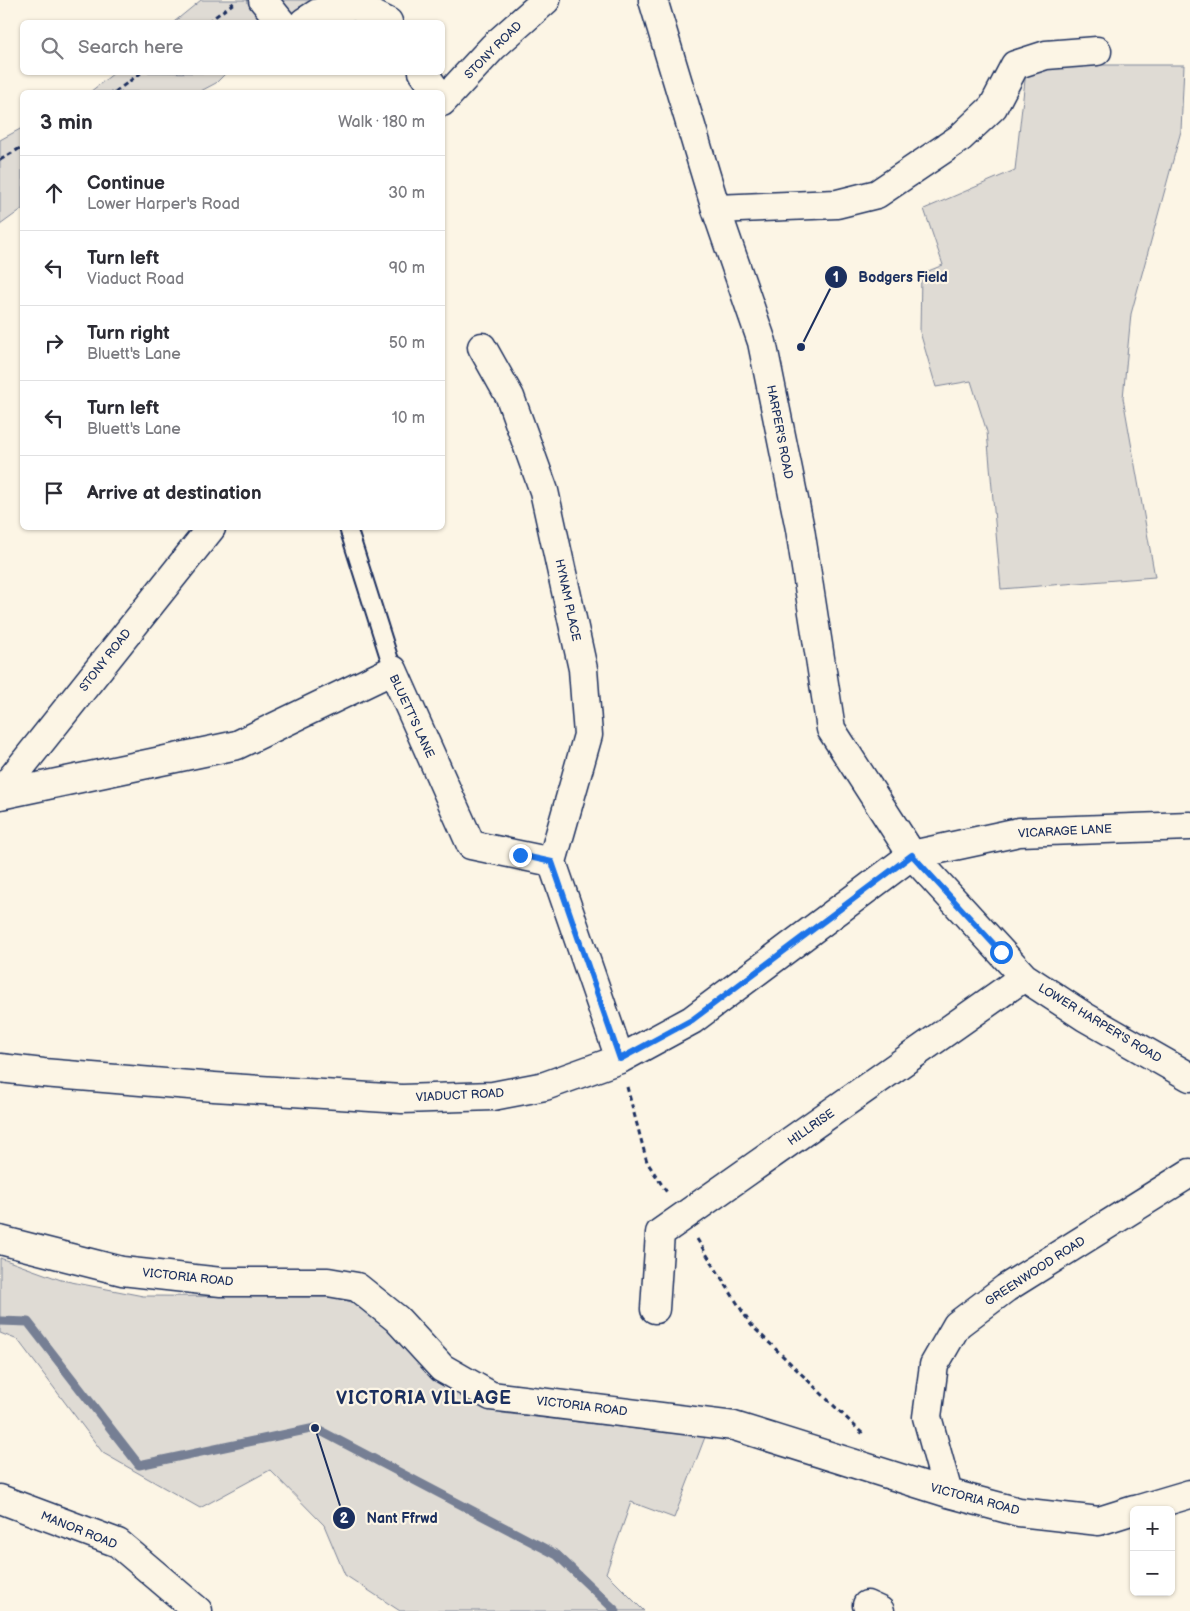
<!DOCTYPE html>
<meta charset="utf-8">
<style>
:root{--surface:#fff;--page:#f7f7f7;--text:#2b2b33;--muted:#7c7c81;--line:#e1e1e2}
body{margin:0;font-family:"Balsamiq Sans",sans-serif;background:var(--page);color:var(--text)}
.controls{position:absolute;right:15px;bottom:15px;display:grid;overflow:hidden;border-radius:8px;box-shadow:0 1px 4px #0004}
.controls button{width:45px;height:45px;display:grid;place-items:center;padding:0;border:0;border-bottom:1px solid var(--line);background:var(--surface);color:var(--text);font:25px sans-serif}
.stop{position:absolute;width:15px;height:15px;margin:-11px;border:4px solid #1a73e8;border-radius:50%;background:#fff}
.stop.end{background:#1a73e8;border-color:#fff;box-shadow:0 1px 5px #0008}
.list{margin:0;padding:0;list-style:none}
h2{display:flex;justify-content:space-between;align-items:center;height:65px;margin:0;padding:0 20px;font-size:21px}
h2 small{font-size:16px;font-weight:400;color:var(--muted)}
.list li{display:grid;grid-template-columns:32px 1fr auto;gap:15px;align-items:center;box-sizing:border-box;height:75px;padding:0 20px;border-top:1px solid var(--line)}
.list b{display:block;font-size:19px;white-space:nowrap}
.list p{margin:0;font-size:16px;white-space:nowrap;color:var(--muted)}
.list em{font-size:16px;font-style:normal;color:var(--muted)}
.icon{flex:none;width:28px;height:28px;fill:none;stroke:currentColor;stroke-width:2;stroke-linecap:round;stroke-linejoin:round}
.map{position:relative;flex:none;width:1190px;height:1611px;overflow:hidden}
.search{position:absolute;background:var(--surface);box-shadow:0 1px 4px #0004;left:20px;top:20px;width:425px;height:55px;display:flex;align-items:center;gap:12px;box-sizing:border-box;padding:0 18px;border-radius:8px;color:var(--muted);font-size:19px}
.panel{position:absolute;background:var(--surface);box-shadow:0 1px 4px #0004;left:20px;top:90px;width:425px;height:440px;border-radius:8px}
.map>svg:first-child{display:block}
.green{fill:#dfdbd4;stroke:#7d8599}
.lines{fill:none;stroke-linecap:round;stroke-linejoin:round}
.stream{stroke:#767f94;stroke-width:9}
.lane-casing{stroke:#1b2f5e;stroke-width:20}
.street-casing{stroke:#1b2f5e;stroke-width:31}
.path{stroke:#1b2f5e;stroke-width:3;stroke-dasharray:5 4;stroke-linecap:butt}
.lane{stroke:#fcf5e5;stroke-width:16}
.street{stroke:#fcf5e5;stroke-width:28}
.route{stroke:#1a73e8;stroke-width:6}
.labels{text-anchor:middle;stroke-width:4.5;stroke-linejoin:round;paint-order:stroke}
.street-label{font-size:12px;fill:#1b2f5e;stroke:#fcf5e5}
.district-label{font-size:18px;font-weight:bold;letter-spacing:1px;fill:#1b2f5e;stroke:#fcf5e5}
.leader{fill:none;stroke:#1b2f5e;stroke-width:2}
.callout-dot{fill:#1b2f5e;stroke:#fcf5e5;stroke-width:2}
.mark-label{font-size:15px;text-anchor:middle;font-weight:bold;fill:#fff}
.callout-label{font-size:14px;text-anchor:middle;font-weight:bold;fill:#1b2f5e;stroke:#fcf5e5;stroke-width:4.5;stroke-linejoin:round;paint-order:stroke}
</style>
<div class="map">
<svg width="1190" height="1611" viewBox="0 0 1190 1611">
<rect width="100%" height="100%" fill="#fcf5e5"/>
<filter id="ink" filterUnits="userSpaceOnUse"><feTurbulence type="fractalNoise" baseFrequency=".02" numOctaves="2"/><feDisplacementMap in="SourceGraphic" scale="10" xChannelSelector="R" yChannelSelector="G"/><feConvolveMatrix kernelMatrix="1 2 1 2 8 2 1 2 1" color-interpolation-filters="sRGB"/></filter>
<g filter="url(#ink)">
<path class="green" d="M201,0H327L299,22H174Z
M1090,65H1184L1181,131L1131,314L1123,398L1155,577L1001,589L987,432L971,381L936,387L920,332L921,274L943,265L924,209L1015,170L1026,71Z
M114,73V72L226,73L216,83L199,92H90Z
M22,128V209L0,225V140Z
M0,1258L61,1280L143,1296L332,1297L367,1306L432,1369L502,1413L705,1437L674,1518L631,1502L606,1573L644,1611H400L345,1575L324,1525L270,1470L200,1508L103,1453L18,1340L0,1333Z"/>
<g class="lines">
<path class="stream" d="M0,1321L28,1322L139,1465L315,1428L557,1555L616,1611"/>
<defs>
<path id="lane" d="M348,528L393,670"/>
<path id="street" d="M263,0L281,22
M653,0L716,209L762,342L800,529L831,729L912,855L1024,977L1085,1017L1190,1077
M304,22L318,13L356,6L388,22
M423,72L437,92
M442,102L493,47L546,0
M716,209L837,204L877,194L960,138L993,107L1015,65L1046,55L1097,51
M482,347L510,397L544,491L583,669L588,735L552,862
M0,793L211,528
M0,795L237,745L393,670L471,845L552,862L620,1059
M0,1068L43,1073L214,1087L402,1099L493,1096L545,1086L620,1059L692,1020L912,855L1019,832L1190,826
M0,1240L122,1271L221,1282H328L357,1287L397,1319L442,1368L491,1396L734,1426L948,1493L1019,1512L1099,1521L1134,1510
M655,1309L660,1233L1024,977
M948,1493L927,1417L934,1365L957,1325L1006,1288L1190,1173
M0,1499L118,1543L198,1611
M1136,1510L1190,1494
M867,1605L880,1611"/>
</defs>
<use href="#lane" class="lane-casing"/>
<use href="#street" class="street-casing"/>
<path class="path" d="M208,22L235,2
M115,92L142,72
M0,160L22,147
M627,1087L647,1162L668,1194
M697,1239L751,1325L865,1436"/>
<use href="#lane" class="lane"/>
<use href="#street" class="street"/>
</g>
</g>
<g class="lines" filter="url(#ink)">
<path class="route" d="M520,855L552,862L620,1059L692,1020L912,855L1001,952"/>
</g>
<g class="labels">
<g class="street-label">
<text transform="translate(493 50) rotate(-45)" y="4">STONY ROAD</text>
<text transform="translate(780 432) rotate(79)" y="4">HARPER'S ROAD</text>
<text transform="translate(568 600) rotate(78)" y="4">HYNAM PLACE</text>
<text transform="translate(105 660) rotate(-52)" y="4">STONY ROAD</text>
<text transform="translate(412 716) rotate(65)" y="4">BLUETT'S LANE</text>
<text transform="translate(1065 831) rotate(-3)" y="4">VICARAGE LANE</text>
<text transform="translate(1100 1023) rotate(31)" y="4">LOWER HARPER'S ROAD</text>
<text transform="translate(460 1095) rotate(-3)" y="4">VIADUCT ROAD</text>
<text transform="translate(811 1127) rotate(-35)" y="4">HILLRISE</text>
<text transform="translate(1035 1271) rotate(-33)" y="4">GREENWOOD ROAD</text>
<text transform="translate(188 1277) rotate(6)" y="4">VICTORIA ROAD</text>
<text transform="translate(582 1406) rotate(7)" y="4">VICTORIA ROAD</text>
<text transform="translate(975 1499) rotate(15)" y="4">VICTORIA ROAD</text>
<text transform="translate(79 1530) rotate(22)" y="4">MANOR ROAD</text>
</g>
<g class="district-label">
<text x="424" y="1404">VICTORIA VILLAGE</text>
</g>
</g>
<path class="leader" d="M801 347L836 277M315 1428L344 1518"/>
<g class="callout-dot">
<circle cx="801" cy="347" r="5"/>
<circle cx="315" cy="1428" r="5"/>
<circle cx="836" cy="277" r="12"/>
<circle cx="344" cy="1518" r="12"/>
</g>
<g class="mark-label">
<text x="836" y="282">1</text>
<text x="344" y="1523">2</text>
</g>
<g class="callout-label">
<text x="903" y="282">Bodgers Field</text>
<text x="402" y="1523">Nant Ffrwd</text>
</g>
</svg>
<div class="controls">
<button>+</button>
<button>−</button>
</div>
<div class="stop" style="left:1001px;top:952px"></div>
<div class="stop end" style="left:520px;top:855px"></div>
<div class="search"><svg class="icon" aria-label="search" viewBox="0 0 24 24"><circle cx="10" cy="10" r="6"/><path d="M15 15l6 6"/></svg>Search here</div>
<section class="panel">
<h2>3 min<small>Walk · 180 m</small></h2>
<ul class="list">
<li><svg class="icon" aria-label="ahead" viewBox="0 0 24 24"><path d="M12 20V5M6 11l6-6 6 6"/></svg><div><b>Continue</b><p>Lower Harper's Road</p></div><em>30 m</em></li>
<li><svg class="icon" aria-label="left" viewBox="0 0 24 24"><path d="M17 20v-9H6M10 6l-5 5 5 5"/></svg><div><b>Turn left</b><p>Viaduct Road</p></div><em>90 m</em></li>
<li><svg class="icon" aria-label="right" viewBox="0 0 24 24"><path d="M7 20v-9h11M14 6l5 5-5 5"/></svg><div><b>Turn right</b><p>Bluett's Lane</p></div><em>50 m</em></li>
<li><svg class="icon" aria-label="left" viewBox="0 0 24 24"><path d="M17 20v-9H6M10 6l-5 5 5 5"/></svg><div><b>Turn left</b><p>Bluett's Lane</p></div><em>10 m</em></li>
<li><svg class="icon" aria-label="arrive" viewBox="0 0 24 24"><path d="M6 21V4h12l-3 4 3 4H6"/></svg><div><b>Arrive at destination</b></div></li>
</ul>
</section>
</div>
